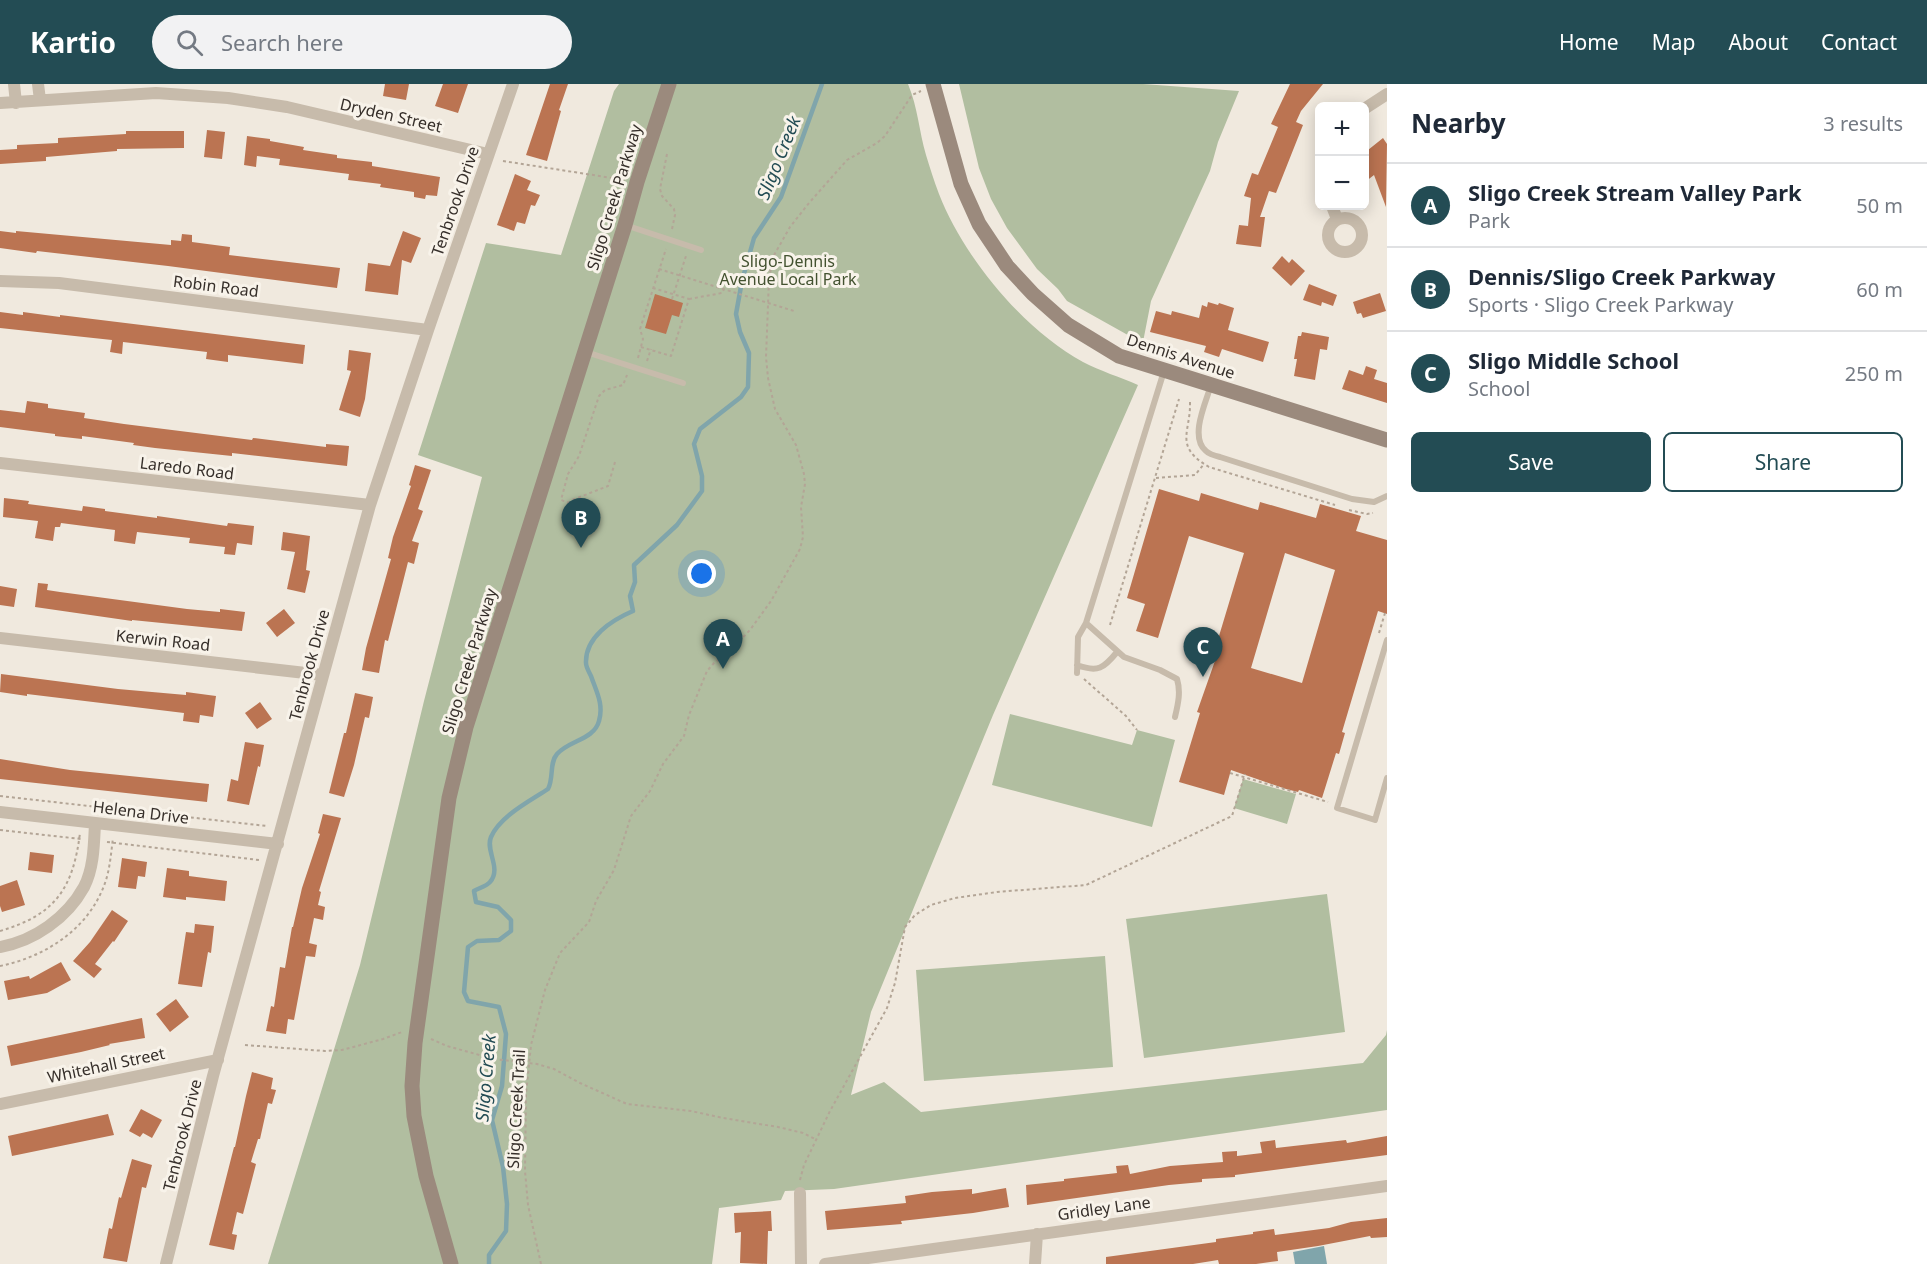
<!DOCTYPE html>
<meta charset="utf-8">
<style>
:root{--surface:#fff;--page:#f2f2f3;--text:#1f2937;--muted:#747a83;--line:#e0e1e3;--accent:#234c54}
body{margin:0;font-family:"Noto Sans",sans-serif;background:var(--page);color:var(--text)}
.controls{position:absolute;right:18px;top:18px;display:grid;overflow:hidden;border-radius:9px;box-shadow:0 3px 15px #0003}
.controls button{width:54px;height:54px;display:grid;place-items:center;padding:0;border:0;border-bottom:2px solid var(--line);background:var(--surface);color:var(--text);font:30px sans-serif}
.you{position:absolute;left:702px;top:490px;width:21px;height:21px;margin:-15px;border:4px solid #fff;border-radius:50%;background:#1a73e8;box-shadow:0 0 0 9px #1a73e833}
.badge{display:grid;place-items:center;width:39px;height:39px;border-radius:50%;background:var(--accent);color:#fff;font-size:20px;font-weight:700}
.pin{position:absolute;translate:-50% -50px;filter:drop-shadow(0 2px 3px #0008)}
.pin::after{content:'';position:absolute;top:32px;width:21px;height:18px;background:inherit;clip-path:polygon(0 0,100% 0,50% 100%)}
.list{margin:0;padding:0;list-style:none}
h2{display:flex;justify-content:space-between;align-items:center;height:78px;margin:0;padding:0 24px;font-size:26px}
h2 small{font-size:20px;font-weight:400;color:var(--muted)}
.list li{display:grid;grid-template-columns:39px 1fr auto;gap:18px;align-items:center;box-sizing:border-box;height:84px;padding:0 24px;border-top:2px solid var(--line)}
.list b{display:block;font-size:22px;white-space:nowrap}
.list p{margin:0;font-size:20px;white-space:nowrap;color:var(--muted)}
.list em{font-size:20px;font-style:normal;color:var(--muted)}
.actions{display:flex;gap:12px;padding:18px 24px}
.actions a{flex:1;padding:14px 0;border:2px solid var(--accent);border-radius:9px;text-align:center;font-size:21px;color:var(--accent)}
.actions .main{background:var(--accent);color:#fff}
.icon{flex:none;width:33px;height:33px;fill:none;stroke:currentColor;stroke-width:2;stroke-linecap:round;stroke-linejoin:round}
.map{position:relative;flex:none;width:1387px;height:1180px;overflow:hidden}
header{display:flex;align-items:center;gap:36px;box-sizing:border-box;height:84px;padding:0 30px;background:var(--accent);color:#fff}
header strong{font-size:28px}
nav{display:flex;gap:33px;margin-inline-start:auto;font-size:21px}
.search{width:420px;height:54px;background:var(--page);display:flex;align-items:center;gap:15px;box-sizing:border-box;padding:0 21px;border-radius:33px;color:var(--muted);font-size:22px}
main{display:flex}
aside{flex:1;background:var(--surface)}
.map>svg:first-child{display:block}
.green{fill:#b1bea0}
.water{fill:#80a5ab}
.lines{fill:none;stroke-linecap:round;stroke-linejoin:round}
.stream{stroke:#80a5ab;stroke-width:4.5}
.building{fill:#bb7452;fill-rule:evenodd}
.path{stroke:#b3a596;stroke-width:2;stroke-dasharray:3 3;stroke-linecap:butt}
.lane{stroke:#c7bbab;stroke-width:6}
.street{stroke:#c7bbab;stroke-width:12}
.secondary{stroke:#9b8a7d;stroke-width:15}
.labels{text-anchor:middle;stroke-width:6;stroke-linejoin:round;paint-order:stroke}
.street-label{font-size:16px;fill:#362f2a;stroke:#f8f3ea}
.park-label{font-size:16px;fill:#435230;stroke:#f8f3ea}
.water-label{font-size:18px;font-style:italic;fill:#234c54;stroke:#f8f3ea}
</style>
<header>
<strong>Kartio</strong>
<div class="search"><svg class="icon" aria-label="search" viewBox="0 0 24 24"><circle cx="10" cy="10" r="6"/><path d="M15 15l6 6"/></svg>Search here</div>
<nav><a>Home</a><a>Map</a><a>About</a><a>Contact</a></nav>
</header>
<main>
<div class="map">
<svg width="1387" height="1180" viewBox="0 0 1387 1180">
<rect width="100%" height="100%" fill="#f0e9de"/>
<path class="green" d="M619,0H908C918,24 919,47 926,71C930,84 934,97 939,110C964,174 1023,245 1083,278C1100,287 1120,293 1138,301L993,631L871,928L851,1011L884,998L921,1028L1363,979L1386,951L1387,946V1026L834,1105L785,1107L781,1116L719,1124L712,1180H268L360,881L424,617L482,393L418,371L486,159L561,171L614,7Z
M959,0H1143L1239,7L1218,58L1210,87L1151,217L1143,258L1126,250L1067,217L1058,205L1037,185L1007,144L991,115L979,84Z
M1010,630L1132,661L1137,646L1175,656L1152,743L992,701Z
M1243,695L1296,710L1287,740L1234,724Z
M1327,810L1345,948L1144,974L1126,835Z
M1105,872L1113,983L924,997L916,886Z"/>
<path class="water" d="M1324,1162L1327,1180H1295L1293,1168Z"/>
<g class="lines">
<path class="stream" d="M489,1180V1171L506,1147L507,1120L503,1083L492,1036L502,1002L506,950L499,923L468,917L464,908L468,863L477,857L499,856L511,847V836L498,823L476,818L474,807C479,804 487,802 490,798C502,784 485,767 491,753C500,732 530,717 548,705C554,694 549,679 557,670C569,656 594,656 599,637C604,620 596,607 591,592C589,588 586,583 586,579C585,553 612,536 633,527L630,512L635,498L634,481L677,441L702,407V392L694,360L700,345L741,313L748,303L749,269L740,248L736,230L742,197L754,154L781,113L822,0"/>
</g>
<path class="building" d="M385,0H409L406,16L383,12Z
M443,0H468L458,29L435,22Z
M550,0H568L559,26L561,27L547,77L526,71Z
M1290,0H1323L1301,27L1296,38L1303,41L1276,109L1269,107L1260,133H1265L1261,163L1236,160L1239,141L1248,142L1251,114L1244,112L1252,89L1258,91L1278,43L1271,40Z
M207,46L225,48L222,75L204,73Z
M126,47H184V64L117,65V67L46,73V77L0,80V66L17,65V61L58,59V54L126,50Z
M247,52L270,55V57L304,63L303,66L337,71V74L372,78V82L440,93L437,112L426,111L425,115L414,113V108L380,103L381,100L348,96L349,90L279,81L280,75L257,72L256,83L244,81Z
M1383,54L1387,60L1386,123L1374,91L1365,98V72L1369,68L1368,66Z
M515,90L531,97L527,106L540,111L535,122L531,121L525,140L517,138L514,147L497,141Z
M0,147L16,149V147L171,161V156L181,157L182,150L192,151V158L230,163L229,171L340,184L337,204L168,182L37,167L36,169L0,164Z
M403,147L421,154L411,179L402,176L398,211L365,207L368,179L390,182Z
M1282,172L1289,179L1292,175L1305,187L1291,202L1272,184Z
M1309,200L1337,211L1333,222L1322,218L1321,222L1303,216Z
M1380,209L1386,227L1363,234L1361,229L1357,230L1353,218Z
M655,210L683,219L679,233L672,231L666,250L645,244Z
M1208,218L1218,221L1219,219L1234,224L1228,246L1269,258L1263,278L1222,265L1219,273L1204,268L1206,262L1150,248L1156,227L1171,231L1172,227L1199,234L1202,221L1207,223Z
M0,228L23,231V228L60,233V231L305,261L303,280L228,271V278L206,275L207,268L123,258L122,270L110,268L112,256L0,244Z
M1302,248L1329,253L1327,266L1320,265L1315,296L1294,292L1297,275H1294L1298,252H1301Z
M349,266L371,269L365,315L360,333L339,326L351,287L347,286Z
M1366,282L1377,286L1374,295L1387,299V319L1342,305L1349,286L1363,291Z
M27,317L48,320V324L85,329L84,334L124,340L252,356L253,354L326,363V360L349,362L347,382L232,369V372L155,364L133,361L134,359L82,352V355L55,352V350L0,343V326L25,329Z
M415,381L431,386L418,425L423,427L412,457L419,459L414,480L408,478L388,557L385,556L379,589L362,586L366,564L391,475L388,474L393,453L411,402L409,401Z
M1159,405L1199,417L1201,409L1258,426L1260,418L1316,434L1320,420L1361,432L1356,447L1387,456V530L1378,527L1342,648L1345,649L1339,670L1336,669L1322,714L1299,706L1298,708L1286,705L1231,686L1224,711L1179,698L1200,629L1197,628L1216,574L1213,573L1216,562L1244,469L1189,452L1158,554L1136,547L1145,520L1127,514ZM1285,469L1335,486L1302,599L1251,584Z
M4,414L29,417L28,420L82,427L83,422L105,425V427L157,434V432L227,442L228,439L254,442L252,461L237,459L235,471L224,470L225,463L189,459L190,454L137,448L135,460L114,457L115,446L61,439L60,443H55L53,457L35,454L38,437L3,433Z
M283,448L310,452L306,486L310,487L305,509L287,505L295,468L281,466Z
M38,499L48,500L47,506L60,508L187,525L220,528V525L245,528L242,547L132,536V537L35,523Z
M0,502L17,505L14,523L0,521Z
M284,525L295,539L277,553L266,539Z
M1,590L118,605L186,611V608L216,612L213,633L200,631L199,639L183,637L184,629L27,610V612L0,608Z
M355,609L373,613L369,634L365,633L354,681L344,713L329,709L344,649H346Z
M260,618L272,635L257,645L245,629Z
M245,658L264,661L260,683L258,682L249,721L227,717L231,695L238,697Z
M0,675L70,686L209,700L207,718L0,695Z
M323,730L341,734L319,807L321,808L318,821L325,823L323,836L314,834L309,859L317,861L315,873L306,872L294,936L288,935L286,950L266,947L271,922L274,923L280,883L285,884L292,843H293L302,804L320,750L318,749Z
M30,768L54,771L52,789L28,786Z
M122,774L147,778L145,793L138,792L136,805L118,803Z
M167,784L189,787V792L227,797L225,817L186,813V816L163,813Z
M17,796L25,821L2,828L0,822V802Z
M112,826L128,837L114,858L113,857L95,880L102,885L94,894L73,877L90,858Z
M195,840L214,842L211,869L208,868L202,903L178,900L186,848L194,849Z
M61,878L71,896L47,909L8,916L4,897L29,892L30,895Z
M176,915L189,933L170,948L156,930Z
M142,934L145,954L109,960L110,961L81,968L11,982L7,962Z
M252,988L273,994L271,1005L276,1006L272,1020L268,1019L260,1055H258L251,1078L256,1080L243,1130L237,1128L232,1150L237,1151L234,1166L209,1161L234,1063H235L246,1012Z
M141,1025L162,1036L152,1054L143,1049L140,1053L129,1047Z
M108,1030L114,1051L12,1072L8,1052Z
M1387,1052V1071L1235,1091V1093L1202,1095V1098L1169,1101L1027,1121L1026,1101L1064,1097V1095L1117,1089L1116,1082L1128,1081L1130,1090L1170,1082L1223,1078L1222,1068L1237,1067V1072L1262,1069L1260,1058L1275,1056L1276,1064L1346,1056L1347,1059Z
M132,1075L152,1081L146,1104L142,1103L127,1178L103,1174L109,1144L112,1145L119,1113L121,1114Z
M1006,1104L1009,1123L973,1129L901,1137L902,1140L827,1146L825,1127L906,1119L905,1112L932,1108L972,1105V1110Z
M771,1127L772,1147H768L767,1180L740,1179L741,1148L735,1149L734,1129Z
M1387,1134V1153L1371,1154L1370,1152L1318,1162L1277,1168L1278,1177L1256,1180H1219L1218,1176L1193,1180H1106V1173L1216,1158V1155L1253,1150V1148L1274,1145L1275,1151L1329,1144L1351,1138Z"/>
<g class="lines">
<path class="path" d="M667,70L660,105L662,112L674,125L675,131L672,145
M503,77L625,96
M659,185L794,227
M672,215L686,172
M689,215L722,209L724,205
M641,263L671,272L689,215L653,204
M638,274L643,255L640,245L666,165
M647,277L651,265
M1190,318C1191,348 1173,362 1209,383L1335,421
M1156,394L1195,391L1204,380
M570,419L561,416L568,390L579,372L599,312L605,306L623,301L627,291
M570,421L572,416L608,402L615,378
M1349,426L1367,430L1373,429
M1110,541L1179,315
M1379,549L1385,529
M1084,595L1126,632L1137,646
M1230,689L1328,718
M0,712L267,742
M0,746L81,755
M107,758L259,776
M0,847C55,831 73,805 80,749
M0,882C45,873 89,845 105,799C110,785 111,769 113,754
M431,955L447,962L494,975L537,980L554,985L580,999L627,1020L691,1027L723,1034L778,1043L803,1049L817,1056
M245,961L325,967L342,966L383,955L402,948
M800,1096L804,1081L830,1027L887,924L895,899L905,843L915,831L931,821L955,814L997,808L1086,801L1232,732L1245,690
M541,1180L528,1121L525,1087L526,1010L531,961L545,906L560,869L589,838L596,817L614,786L631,732L650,707L663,680L684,652L689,631L707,587L714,579L728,569L750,546L771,517L800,465L803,453L801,423L805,400L804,390L796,361L775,325L768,294L766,273L769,195L773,173L790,143L809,119L847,76L877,59L885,52L912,11L921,7"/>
<path class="lane" d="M625,141L701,166
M586,268L683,299
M1211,301C1206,318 1189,353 1206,367C1209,370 1216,372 1220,373L1352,415L1374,418L1387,412
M1086,539L1164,287
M1387,556L1337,724L1375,736L1387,694
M1077,581C1098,589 1104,584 1117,568
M1077,589L1078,553L1086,539L1124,573L1160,586L1177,595C1181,608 1178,620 1175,633"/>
<path class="street" d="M14,0L16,19
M38,0L40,16
M0,19L156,9L228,14L287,23L488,70
M1364,25L1387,10
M1332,122L1337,135
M1328 151a17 17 0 1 1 34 0a17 17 0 1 1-34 0Z
M0,197L59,199L428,246
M0,379L370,421
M0,554L323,591
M0,728L278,760
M0,863C34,857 67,834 84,803C94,784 94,759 95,739
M0,1020L218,976
M800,1109L801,1180
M166,1180L213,992L370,421L428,246L513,0
M825,1180L1387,1102
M1035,1180L1037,1150"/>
<path class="secondary" d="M933,0L961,100L979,140L1007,182L1033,210L1068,241L1119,272L1387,356
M451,1180L426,1092L414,1032L412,1002L415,959L449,714L466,643L625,141L637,98L669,0"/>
</g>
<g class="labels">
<g class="street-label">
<text transform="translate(391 31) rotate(13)" y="6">Dryden Street</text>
<text transform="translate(614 113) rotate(-73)" y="6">Sligo Creek Parkway</text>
<text transform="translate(455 117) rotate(-71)" y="6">Tenbrook Drive</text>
<text transform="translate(216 202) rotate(7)" y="6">Robin Road</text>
<text transform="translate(1181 272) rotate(18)" y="6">Dennis Avenue</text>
<text transform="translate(187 384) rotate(7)" y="6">Laredo Road</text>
<text transform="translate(163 556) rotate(6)" y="6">Kerwin Road</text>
<text transform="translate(469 577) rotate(-73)" y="6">Sligo Creek Parkway</text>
<text transform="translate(309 581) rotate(-75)" y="6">Tenbrook Drive</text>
<text transform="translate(141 728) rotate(7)" y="6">Helena Drive</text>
<text transform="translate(106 981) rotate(-12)" y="6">Whitehall Street</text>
<text transform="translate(516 1025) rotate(-87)" y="6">Sligo Creek Trail</text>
<text transform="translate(182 1051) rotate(-76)" y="6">Tenbrook Drive</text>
<text transform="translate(1104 1124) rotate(-8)" y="6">Gridley Lane</text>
</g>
<g class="park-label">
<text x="788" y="183">Sligo-Dennis<tspan x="788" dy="18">Avenue Local Park</tspan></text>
</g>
<g class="water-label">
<text transform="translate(779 74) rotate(-68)" y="6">Sligo Creek</text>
<text transform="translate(486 994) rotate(-85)" y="6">Sligo Creek</text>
</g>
</g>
</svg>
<div class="controls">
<button>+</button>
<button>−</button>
</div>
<div class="you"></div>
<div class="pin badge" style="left:723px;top:585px">A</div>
<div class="pin badge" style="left:581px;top:464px">B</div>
<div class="pin badge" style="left:1203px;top:593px">C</div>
</div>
<aside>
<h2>Nearby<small>3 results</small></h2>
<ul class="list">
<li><span class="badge">A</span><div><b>Sligo Creek Stream Valley Park</b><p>Park</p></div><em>50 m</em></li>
<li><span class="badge">B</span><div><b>Dennis/Sligo Creek Parkway</b><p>Sports · Sligo Creek Parkway</p></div><em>60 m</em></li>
<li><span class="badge">C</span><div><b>Sligo Middle School</b><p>School</p></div><em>250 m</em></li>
</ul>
<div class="actions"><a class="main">Save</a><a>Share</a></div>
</aside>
</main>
